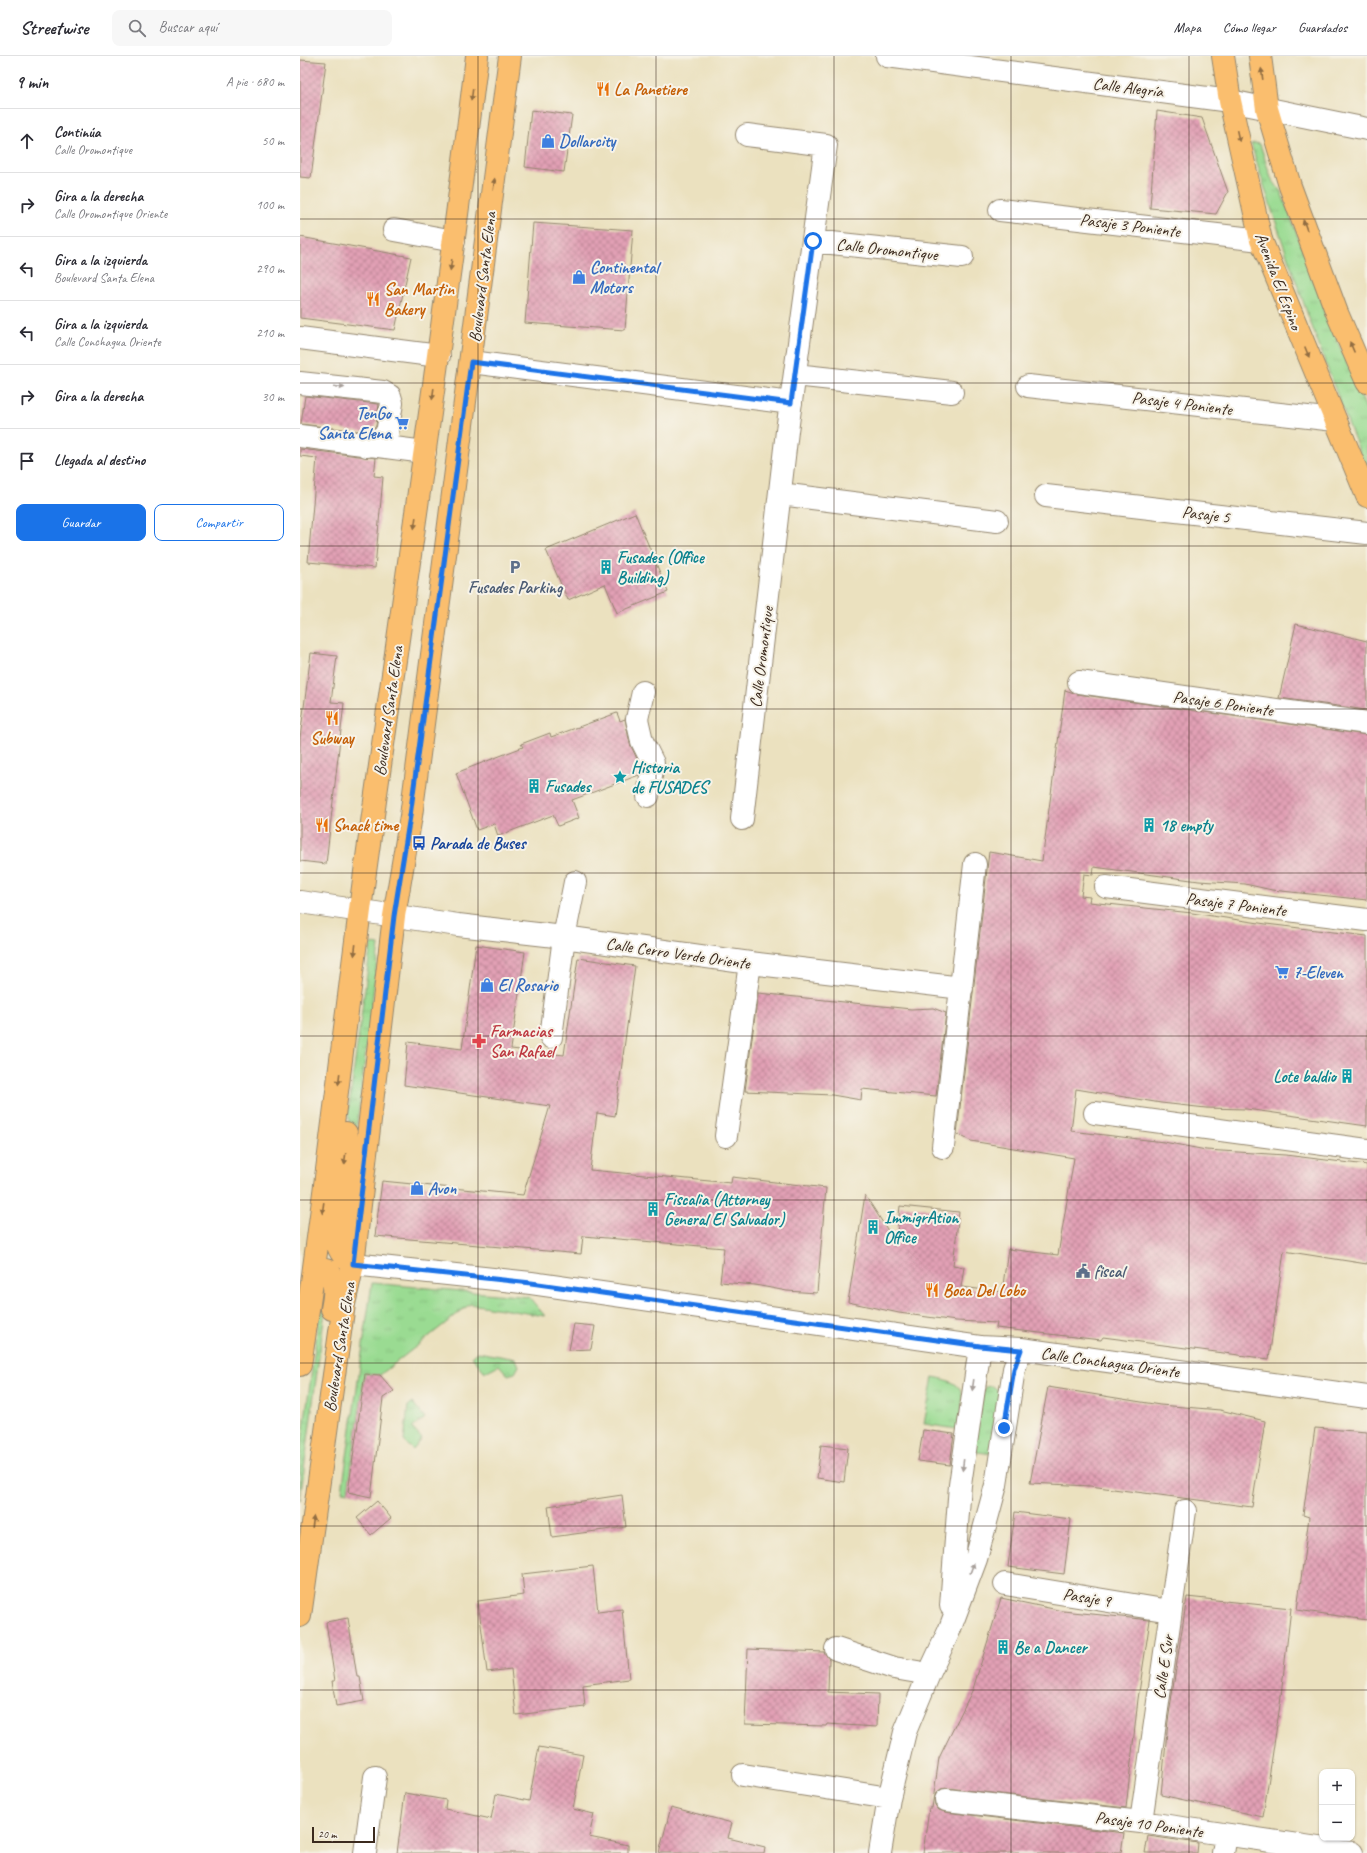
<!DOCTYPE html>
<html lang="es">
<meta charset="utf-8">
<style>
:root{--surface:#fff;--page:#f7f7f7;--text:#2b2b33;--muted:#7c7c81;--line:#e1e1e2;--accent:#1a73e8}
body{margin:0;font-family:Caveat,sans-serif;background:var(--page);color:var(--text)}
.controls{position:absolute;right:12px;bottom:12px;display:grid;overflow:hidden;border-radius:8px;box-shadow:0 1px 3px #0004}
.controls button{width:36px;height:36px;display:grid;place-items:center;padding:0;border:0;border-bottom:1px solid var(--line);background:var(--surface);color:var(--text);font:20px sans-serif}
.scale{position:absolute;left:12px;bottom:10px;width:63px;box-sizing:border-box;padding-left:4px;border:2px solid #3b2a1e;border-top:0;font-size:11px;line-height:14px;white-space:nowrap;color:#3b2a1e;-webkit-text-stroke:3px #f7f3e8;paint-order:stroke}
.stop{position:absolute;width:12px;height:12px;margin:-9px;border:3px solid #1a73e8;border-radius:50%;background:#fff}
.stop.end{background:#1a73e8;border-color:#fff;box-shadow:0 1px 4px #0008}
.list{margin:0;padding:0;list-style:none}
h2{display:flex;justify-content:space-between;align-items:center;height:52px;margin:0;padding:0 16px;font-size:17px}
h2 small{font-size:13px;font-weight:400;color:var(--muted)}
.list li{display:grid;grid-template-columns:26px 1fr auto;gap:12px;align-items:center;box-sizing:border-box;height:64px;padding:0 16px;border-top:1px solid var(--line)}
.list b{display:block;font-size:15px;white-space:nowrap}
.list p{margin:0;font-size:13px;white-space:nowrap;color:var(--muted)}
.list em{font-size:13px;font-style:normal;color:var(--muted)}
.actions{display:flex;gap:8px;padding:12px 16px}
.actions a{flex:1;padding:9px 0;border:1px solid var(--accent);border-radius:8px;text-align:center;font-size:14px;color:var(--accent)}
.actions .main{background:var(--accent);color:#fff}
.icon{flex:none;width:22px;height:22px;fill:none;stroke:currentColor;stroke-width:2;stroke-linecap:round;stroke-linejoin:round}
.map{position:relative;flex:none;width:1067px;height:1797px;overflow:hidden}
header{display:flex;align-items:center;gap:24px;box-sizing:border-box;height:56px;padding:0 20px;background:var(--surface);border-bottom:1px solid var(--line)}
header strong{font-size:19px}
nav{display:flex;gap:22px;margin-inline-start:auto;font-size:14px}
.search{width:280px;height:36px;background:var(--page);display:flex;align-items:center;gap:10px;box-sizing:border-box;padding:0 14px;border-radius:8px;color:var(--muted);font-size:15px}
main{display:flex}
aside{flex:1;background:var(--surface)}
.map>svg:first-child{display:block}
.grass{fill:url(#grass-tufts);stroke:#6a8258}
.building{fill:url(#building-cross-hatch)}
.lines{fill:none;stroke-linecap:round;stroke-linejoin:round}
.minor-casing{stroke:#93866e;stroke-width:24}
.major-casing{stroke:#93866e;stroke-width:24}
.minor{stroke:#fff;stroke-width:22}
.major{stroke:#fabe6e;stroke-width:22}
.oneway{fill:#916d42}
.oneway2{fill:#a79f9a}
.route{stroke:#1a73e8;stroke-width:5}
.grid{fill:none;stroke:#3b2a1e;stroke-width:1;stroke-opacity:0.55}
.labels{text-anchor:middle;stroke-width:4;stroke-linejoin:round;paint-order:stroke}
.street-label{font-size:17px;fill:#3b2a1e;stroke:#f7f3e8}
.food-label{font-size:17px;font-weight:bold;fill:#c56008;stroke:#f7f3e8;text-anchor:start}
.shop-label{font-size:17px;font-weight:bold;fill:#366cbe;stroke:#f7f3e8;text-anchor:start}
.culture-label{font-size:17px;font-weight:bold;fill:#0d838f;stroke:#f7f3e8;text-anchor:start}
.service-label{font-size:17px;font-weight:bold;fill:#4e5e75;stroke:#f7f3e8}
.transit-label{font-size:17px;font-weight:bold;fill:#164399;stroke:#f7f3e8;text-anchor:start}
.health-label{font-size:17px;font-weight:bold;fill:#be3a42;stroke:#f7f3e8;text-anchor:start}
</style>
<header>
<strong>Streetwise</strong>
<div class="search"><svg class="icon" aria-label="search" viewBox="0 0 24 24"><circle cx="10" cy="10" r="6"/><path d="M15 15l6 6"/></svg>Buscar aquí</div>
<nav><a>Mapa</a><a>Cómo llegar</a><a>Guardados</a></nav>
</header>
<main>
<aside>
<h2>9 min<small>A pie · 680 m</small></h2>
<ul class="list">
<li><svg class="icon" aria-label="ahead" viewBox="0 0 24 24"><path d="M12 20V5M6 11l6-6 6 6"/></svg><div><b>Continúa</b><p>Calle Oromontique</p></div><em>50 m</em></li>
<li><svg class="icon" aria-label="right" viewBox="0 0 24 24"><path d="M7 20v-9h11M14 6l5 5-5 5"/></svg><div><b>Gira a la derecha</b><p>Calle Oromontique Oriente</p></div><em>100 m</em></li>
<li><svg class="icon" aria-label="left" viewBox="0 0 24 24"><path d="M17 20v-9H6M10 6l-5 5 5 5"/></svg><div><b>Gira a la izquierda</b><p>Boulevard Santa Elena</p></div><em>290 m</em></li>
<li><svg class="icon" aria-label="left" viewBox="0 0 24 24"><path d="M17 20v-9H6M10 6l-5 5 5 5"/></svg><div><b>Gira a la izquierda</b><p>Calle Conchagua Oriente</p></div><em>210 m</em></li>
<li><svg class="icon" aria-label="right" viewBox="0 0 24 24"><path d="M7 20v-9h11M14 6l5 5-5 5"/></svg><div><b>Gira a la derecha</b></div><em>30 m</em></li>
<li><svg class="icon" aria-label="arrive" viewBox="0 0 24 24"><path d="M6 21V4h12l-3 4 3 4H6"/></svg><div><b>Llegada al destino</b></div></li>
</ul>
<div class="actions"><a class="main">Guardar</a><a>Compartir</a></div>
</aside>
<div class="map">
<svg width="1067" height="1797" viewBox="0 0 1067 1797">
<defs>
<pattern id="grass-tufts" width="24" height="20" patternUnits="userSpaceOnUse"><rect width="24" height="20" fill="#9adb92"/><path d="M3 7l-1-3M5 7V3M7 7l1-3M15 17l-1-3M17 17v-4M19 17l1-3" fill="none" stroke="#86bc7d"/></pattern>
<pattern id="building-cross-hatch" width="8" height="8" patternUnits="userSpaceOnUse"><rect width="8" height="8" fill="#e2a0b5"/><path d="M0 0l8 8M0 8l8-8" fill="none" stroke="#b88393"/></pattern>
</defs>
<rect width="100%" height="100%" fill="#f7f3e8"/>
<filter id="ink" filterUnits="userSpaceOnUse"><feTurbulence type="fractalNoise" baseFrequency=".025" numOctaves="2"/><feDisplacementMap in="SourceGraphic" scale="8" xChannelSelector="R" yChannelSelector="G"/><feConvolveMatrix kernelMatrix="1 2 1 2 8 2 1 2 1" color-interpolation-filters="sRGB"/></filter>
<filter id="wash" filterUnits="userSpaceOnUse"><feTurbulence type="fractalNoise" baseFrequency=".012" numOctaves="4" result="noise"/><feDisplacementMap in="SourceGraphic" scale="16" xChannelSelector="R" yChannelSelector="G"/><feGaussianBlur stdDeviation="0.9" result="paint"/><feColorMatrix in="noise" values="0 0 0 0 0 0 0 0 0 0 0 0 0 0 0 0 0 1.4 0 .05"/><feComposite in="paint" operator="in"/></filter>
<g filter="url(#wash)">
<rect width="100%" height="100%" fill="#ebe1bf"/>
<path class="grass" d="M955,87L960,88L971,122L981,136L1037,284L1067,355V415C1024,307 985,199 951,88Z
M71,888L79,889L45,1166L52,1085L48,1057Z
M72,1227L229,1241L245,1260L170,1248L80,1319L65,1318L48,1436L42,1435Z
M21,1247L26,1248L0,1444V1400Z
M178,1296L216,1303L219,1310L215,1317L208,1319L199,1309L185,1316L172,1301Z
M633,1321C672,1327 663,1342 657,1373L624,1368Z
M692,1330L697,1333L702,1341L693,1398L670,1395L685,1331Z
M113,1347L125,1362L112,1372L122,1383L113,1394L104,1385L108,1350Z"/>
<g id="blocks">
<path class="building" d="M0,4L26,6L11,122L0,121Z
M231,54L272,59L264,116L225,111Z
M857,55L902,62L928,136L916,158L850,152Z
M233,167L333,174L325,274L225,267Z
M0,181L111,201L95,274L0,262Z
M5,340L79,348L76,370L66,376L1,368Z
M0,393L76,402L74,420L83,421L75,512L8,506L17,402L0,400Z
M335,457L368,536L317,557L305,528L268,544L246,494Z
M996,568L1067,585V654L979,642Z
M11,597L37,600L31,646L44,647L26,808L0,805V682Z
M765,634L777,638L1067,679V844L972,834L945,828L899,825L794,811L793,819L784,818L781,840L790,841L789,846L892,857L966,868L1067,880V1070L946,1053L906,1052L861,1047L776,1033L771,1075L864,1086L906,1094L985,1099L1067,1109V1208L984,1195L969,1303L803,1281L801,1284L696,1272L697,1267L656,1265L599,1257L548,1246L565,1139L596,1187L600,1150L659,1156L653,1209L664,1211L661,1231L702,1236L708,1193L758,1199L774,1102L671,1085L657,1078L689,796L742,805Z
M317,657L320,665L325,663L330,688L340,709L339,719L272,744L279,762L258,770L253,759L198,780L194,768L177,774L156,717L223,691L221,688L250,677L251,681Z
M176,889L225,896L211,993L264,999L278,902L335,910L315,1060L297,1057L290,1114L431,1127L432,1121L526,1132L517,1237L487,1235L455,1229L420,1226L424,1192L283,1180L281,1198L75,1180L82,1125L223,1139L250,1050L104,1029L108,986L162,993Z
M458,937L611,953L633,952L646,957L636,1040L562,1033L561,1044L532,1039L445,1035Z
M274,1268L295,1270L291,1293L269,1294Z
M65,1318L80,1319L94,1335L83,1342L71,1441L48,1436Z
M748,1331L860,1349L920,1354L965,1365L952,1451L790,1430L730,1427Z
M1015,1372L1067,1376V1564L997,1554L1009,1461L1003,1459Z
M623,1374L654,1378L650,1409L618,1405Z
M521,1389L548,1392L544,1426L517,1422Z
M322,1439L326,1471L252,1481L248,1450Z
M77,1445L91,1462L71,1479L57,1462Z
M715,1456L771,1463L764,1518L708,1511Z
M293,1510L298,1556L322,1553L329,1623L283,1629L285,1651L216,1659L211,1613L187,1616L178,1545L224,1539L222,1518Z
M887,1541L991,1552L980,1649L963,1761L861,1739L868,1665Z
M701,1542L763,1555L850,1564L838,1643L826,1752L647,1732L641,1733L636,1737L634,1743L635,1749L639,1754L645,1756L824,1777L821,1797H623L629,1752H632L639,1702L673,1633Z
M48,1562L57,1621H60L64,1645L36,1650L32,1625H35L26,1566Z
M448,1593L524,1596L529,1603L528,1636L578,1638L577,1671L527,1668L526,1670L445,1668Z
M239,1691L283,1699L273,1753L294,1758L289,1781L328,1789V1797H97L105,1737L146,1744L145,1753L191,1763L196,1738L229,1745Z
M371,1751L432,1767L428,1782L465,1791L464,1797H359Z
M848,1780L898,1787L897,1797H845Z"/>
</g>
</g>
<g filter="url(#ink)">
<use href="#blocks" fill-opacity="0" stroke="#93866e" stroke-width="1"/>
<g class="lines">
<defs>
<path id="minor" d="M587,0L930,45L1067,73
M700,154L961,184
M94,174L154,185
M513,185L662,201
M0,282L139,300
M171,306L491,347
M495,319L652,336
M0,327L83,336L90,340L92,347L87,378L67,390
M728,330L1035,364
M0,380L125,396
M480,438L697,465
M746,440L1067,477
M779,626L1067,667
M343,636L337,663L342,685L353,707L348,740
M442,763L487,375L526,89L447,79
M806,831L1067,864
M0,846L158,869L264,881L450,907L662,932
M251,981L264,881L275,826
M795,1057L1067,1094
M426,1080L450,907
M643,1091L675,808
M53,1208L231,1227L680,1291L721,1293L1067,1341
M705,1528L870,1555
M651,1550L660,1429L680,1291
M536,1593L594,1612L629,1618
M443,1719L589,1742
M646,1744L841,1766L1052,1797
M841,1766L885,1455
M65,1797L75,1721
M580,1797L589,1742L605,1676L629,1618L649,1575L676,1503L696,1429L714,1313L721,1293
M923,1797L926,1779"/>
<path id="major" d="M923,0L930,45L961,184L1067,440
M960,0L967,53L990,130L1037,257L1067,326
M46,1077V1089L35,1180C38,1193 42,1201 53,1208
M15,1211L29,1215C36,1229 35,1238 32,1253
M0,1309C25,1145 43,980 65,816C103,544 144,273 177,0
M0,1560L44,1248L53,1208L94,860L111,760L210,0"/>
</defs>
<use href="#minor" class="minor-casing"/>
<use href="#major" class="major-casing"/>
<use href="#minor" class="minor"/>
<use href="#major" class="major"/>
</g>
<defs><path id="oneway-solid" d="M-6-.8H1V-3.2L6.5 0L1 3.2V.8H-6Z"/></defs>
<g class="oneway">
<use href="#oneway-solid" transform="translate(962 18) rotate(-98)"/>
<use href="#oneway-solid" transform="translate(172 39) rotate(97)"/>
<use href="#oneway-solid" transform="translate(938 80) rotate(77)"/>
<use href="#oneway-solid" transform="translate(194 128) rotate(-83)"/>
<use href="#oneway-solid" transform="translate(1005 169) rotate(-110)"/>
<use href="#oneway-solid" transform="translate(151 209) rotate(98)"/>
<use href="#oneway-solid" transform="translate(1052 291) rotate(-113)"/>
<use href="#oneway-solid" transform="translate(1007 296) rotate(68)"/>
<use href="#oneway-solid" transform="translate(133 338) rotate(98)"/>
<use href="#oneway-solid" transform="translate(115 467) rotate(98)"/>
<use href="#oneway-solid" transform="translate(55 894) rotate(97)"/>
<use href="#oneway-solid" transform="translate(39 1023) rotate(97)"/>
<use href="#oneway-solid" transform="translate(45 1103) rotate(97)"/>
<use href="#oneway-solid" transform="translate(23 1152) rotate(98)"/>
<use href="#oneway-solid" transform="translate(13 1466) rotate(-82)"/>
</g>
<g class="oneway2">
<use href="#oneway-solid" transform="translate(39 331) rotate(6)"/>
<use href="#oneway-solid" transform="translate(673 1329) rotate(98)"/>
<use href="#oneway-solid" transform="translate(663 1409) rotate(97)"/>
<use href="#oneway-solid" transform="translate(672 1512) rotate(-70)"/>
</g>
</g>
<g class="lines" filter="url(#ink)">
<path class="route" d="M513,185L491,347L171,306L110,760L94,860L53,1208L231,1227L680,1290L721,1294L714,1313L704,1372"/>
</g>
<path class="grid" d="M178,0V1797M356,0V1797M534,0V1797M711,0V1797M889,0V1797M0,163H1067M0,327H1067M0,490H1067M0,653H1067M0,817H1067M0,980H1067M0,1144H1067M0,1307H1067M0,1470H1067M0,1634H1067"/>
<defs>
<symbol id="restaurant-bare" viewBox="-9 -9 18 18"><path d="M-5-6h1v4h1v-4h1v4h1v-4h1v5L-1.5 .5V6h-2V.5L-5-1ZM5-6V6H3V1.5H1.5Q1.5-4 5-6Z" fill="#e8710a" stroke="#f7f3e8" stroke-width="2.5" paint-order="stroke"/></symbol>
<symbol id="shop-bare" viewBox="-9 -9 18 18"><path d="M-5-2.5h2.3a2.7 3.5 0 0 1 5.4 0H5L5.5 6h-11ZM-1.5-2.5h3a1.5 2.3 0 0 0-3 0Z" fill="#3f7fe0" stroke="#f7f3e8" stroke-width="2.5" paint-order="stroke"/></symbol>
<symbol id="supermarket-bare" viewBox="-9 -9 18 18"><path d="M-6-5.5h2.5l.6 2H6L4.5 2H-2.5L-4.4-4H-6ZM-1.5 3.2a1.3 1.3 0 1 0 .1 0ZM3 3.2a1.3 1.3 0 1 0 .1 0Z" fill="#3f7fe0" stroke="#f7f3e8" stroke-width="2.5" paint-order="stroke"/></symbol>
<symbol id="parking-bare" viewBox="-9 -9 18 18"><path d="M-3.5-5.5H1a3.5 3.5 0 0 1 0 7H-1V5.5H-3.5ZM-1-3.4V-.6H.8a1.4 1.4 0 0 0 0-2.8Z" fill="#5c6f8a" stroke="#f7f3e8" stroke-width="2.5" paint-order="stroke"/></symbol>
<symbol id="building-bare" viewBox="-9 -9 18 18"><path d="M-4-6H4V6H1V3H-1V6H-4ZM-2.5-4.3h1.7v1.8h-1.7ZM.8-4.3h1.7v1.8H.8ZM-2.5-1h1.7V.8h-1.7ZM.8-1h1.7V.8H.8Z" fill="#0f9aa8" stroke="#f7f3e8" stroke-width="2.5" paint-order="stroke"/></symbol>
<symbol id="sight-bare" viewBox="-9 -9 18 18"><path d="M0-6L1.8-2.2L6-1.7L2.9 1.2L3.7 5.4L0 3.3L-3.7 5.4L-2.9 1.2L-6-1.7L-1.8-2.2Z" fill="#0f9aa8" stroke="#f7f3e8" stroke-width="2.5" paint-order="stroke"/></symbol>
<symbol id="bus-bare" viewBox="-9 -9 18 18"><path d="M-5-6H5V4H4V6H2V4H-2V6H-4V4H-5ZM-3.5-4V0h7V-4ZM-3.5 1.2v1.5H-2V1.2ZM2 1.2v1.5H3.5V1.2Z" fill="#1a4fb4" stroke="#f7f3e8" stroke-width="2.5" paint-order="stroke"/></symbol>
<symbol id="pharmacy-bare" viewBox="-9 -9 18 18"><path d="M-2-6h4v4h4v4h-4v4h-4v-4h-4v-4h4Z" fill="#e0444e" stroke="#f7f3e8" stroke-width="2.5" paint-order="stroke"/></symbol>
<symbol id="civic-bare" viewBox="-9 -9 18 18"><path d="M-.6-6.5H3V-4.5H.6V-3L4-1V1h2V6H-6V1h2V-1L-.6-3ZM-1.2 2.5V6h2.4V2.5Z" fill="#5c6f8a" stroke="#f7f3e8" stroke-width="2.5" paint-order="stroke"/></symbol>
</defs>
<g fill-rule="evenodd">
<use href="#restaurant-bare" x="293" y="23" width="20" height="20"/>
<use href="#shop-bare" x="238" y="75" width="20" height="20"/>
<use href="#shop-bare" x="269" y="211" width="20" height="20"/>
<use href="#restaurant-bare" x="63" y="233" width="20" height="20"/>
<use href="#supermarket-bare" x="92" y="357" width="20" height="20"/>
<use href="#parking-bare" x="205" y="501" width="20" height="20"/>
<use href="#building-bare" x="296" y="501" width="20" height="20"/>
<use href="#restaurant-bare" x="22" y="652" width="20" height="20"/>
<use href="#sight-bare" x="310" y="711" width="20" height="20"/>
<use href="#building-bare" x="224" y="720" width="20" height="20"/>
<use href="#restaurant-bare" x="12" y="759" width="20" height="20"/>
<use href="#building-bare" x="839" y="759" width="20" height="20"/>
<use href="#bus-bare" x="109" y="777" width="20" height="20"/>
<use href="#supermarket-bare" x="972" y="906" width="20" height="20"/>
<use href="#shop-bare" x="177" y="919" width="20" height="20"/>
<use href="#pharmacy-bare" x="169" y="975" width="20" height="20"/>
<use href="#building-bare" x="1037" y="1010" width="20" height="20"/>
<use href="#shop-bare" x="107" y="1122" width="20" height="20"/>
<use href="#building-bare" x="343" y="1143" width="20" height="20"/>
<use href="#building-bare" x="563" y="1161" width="20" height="20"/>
<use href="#civic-bare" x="773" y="1205" width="20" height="20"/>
<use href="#restaurant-bare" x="622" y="1224" width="20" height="20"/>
<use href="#building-bare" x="693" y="1581" width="20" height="20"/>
</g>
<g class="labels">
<g class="street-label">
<text transform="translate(828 31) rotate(7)" y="6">Calle Alegría</text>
<text transform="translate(830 169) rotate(7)" y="6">Pasaje 3 Poniente</text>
<text transform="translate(587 193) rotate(6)" y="6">Calle Oromontique</text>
<text transform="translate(182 221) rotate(-83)" y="6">Boulevard Santa Elena</text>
<text transform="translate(979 225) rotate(69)" y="6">Avenida El Espino</text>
<text transform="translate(882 347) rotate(7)" y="6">Pasaje 4 Poniente</text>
<text transform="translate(906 458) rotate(7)" y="6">Pasaje 5</text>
<text transform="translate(461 601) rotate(-83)" y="6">Calle Oromontique</text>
<text transform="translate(923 647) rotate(8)" y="6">Pasaje 6 Poniente</text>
<text transform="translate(88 655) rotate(-82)" y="6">Boulevard Santa Elena</text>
<text transform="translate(936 848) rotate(7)" y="6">Pasaje 7 Poniente</text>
<text transform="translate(378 897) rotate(8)" y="6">Calle Cerro Verde Oriente</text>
<text transform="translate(39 1291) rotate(-81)" y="6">Boulevard Santa Elena</text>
<text transform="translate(810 1306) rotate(8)" y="6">Calle Conchagua Oriente</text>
<text transform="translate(787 1541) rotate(9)" y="6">Pasaje 9</text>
<text transform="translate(863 1611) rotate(-82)" y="6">Calle E Sur</text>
<text transform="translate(849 1768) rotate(8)" y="6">Pasaje 10 Poniente</text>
</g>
<g class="food-label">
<text x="314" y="39">La Panetiere</text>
<text x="84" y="239">San Martin<tspan x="84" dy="20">Bakery</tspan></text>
<text x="32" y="688" text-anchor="middle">Subway</text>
<text x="33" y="775">Snack time</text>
<text x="643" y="1240">Boca Del Lobo</text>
</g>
<g class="shop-label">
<text x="259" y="91">Dollarcity</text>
<text x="290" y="217">Continental<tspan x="290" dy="20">Motors</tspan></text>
<text x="91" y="363" text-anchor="end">TenGo<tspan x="91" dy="20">Santa Elena</tspan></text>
<text x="993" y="922">7-Eleven</text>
<text x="198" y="935">El Rosario</text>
<text x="128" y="1138">Avon</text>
</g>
<g class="culture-label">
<text x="317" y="507">Fusades (Office<tspan x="317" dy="20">Building)</tspan></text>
<text x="331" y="717">Historia<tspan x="331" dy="20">de FUSADES</tspan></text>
<text x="245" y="736">Fusades</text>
<text x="860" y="775">18 empty</text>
<text x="1036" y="1026" text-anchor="end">Lote baldio</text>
<text x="364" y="1149">Fiscalia (Attorney<tspan x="364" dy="20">General El Salvador)</tspan></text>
<text x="584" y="1167">ImmigrAtion<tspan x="584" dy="20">Office</tspan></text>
<text x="714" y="1597">Be a Dancer</text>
</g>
<g class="service-label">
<text x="215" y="537">Fusades Parking</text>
<text x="794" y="1221" text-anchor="start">fiscal</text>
</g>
<g class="transit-label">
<text x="130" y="793">Parada de Buses</text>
</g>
<g class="health-label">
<text x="190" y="981">Farmacias<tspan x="190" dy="20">San Rafael</tspan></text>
</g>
</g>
</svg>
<div class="controls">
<button>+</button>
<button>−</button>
</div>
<div class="scale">20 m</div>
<div class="stop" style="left:513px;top:185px"></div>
<div class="stop end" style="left:704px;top:1372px"></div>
</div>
</main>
